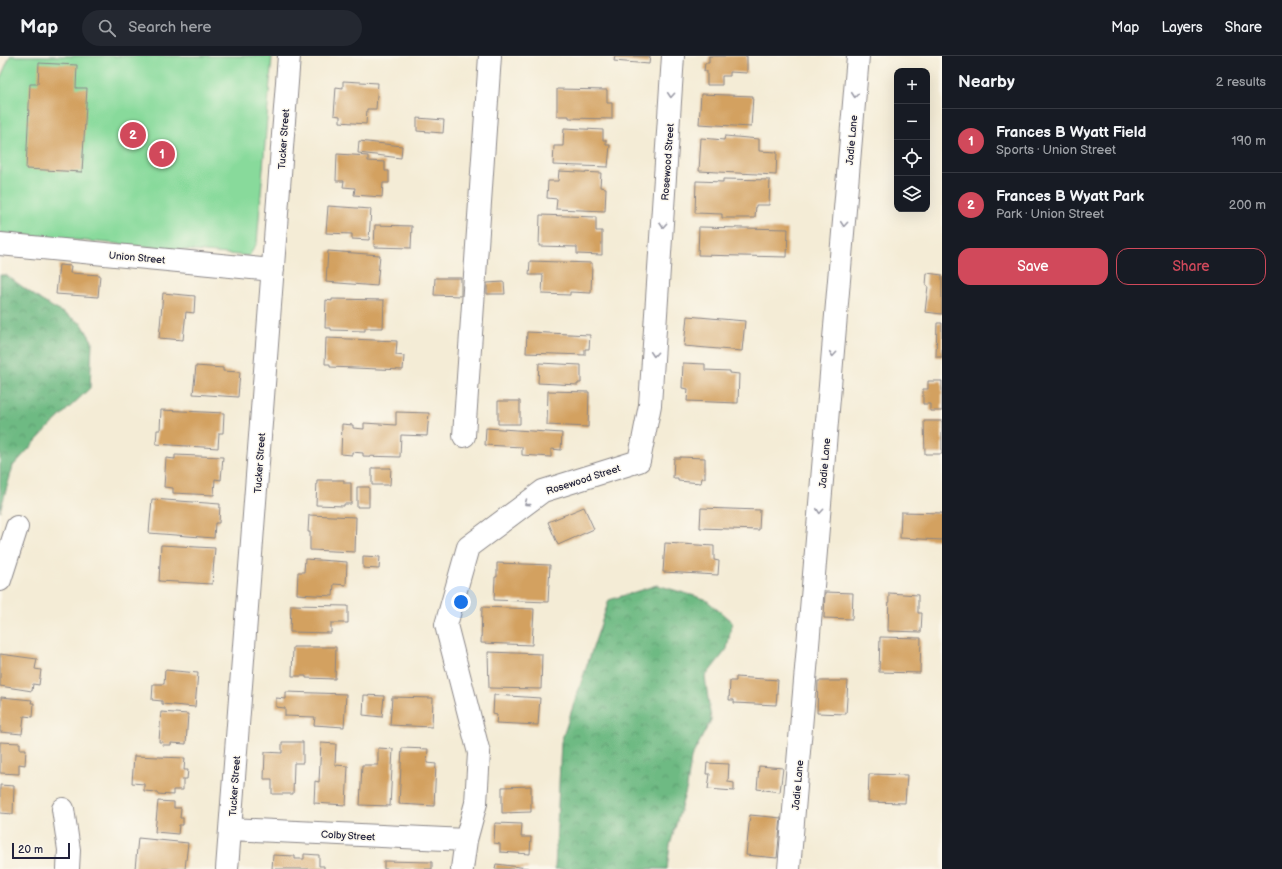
<!DOCTYPE html>
<meta charset="utf-8">
<style>
:root{--surface:#171b24;--page:#242831;--text:#f1f3f6;--muted:#9ea1a6;--line:#363941;--accent:#d1495b}
body{margin:0;font-family:"Balsamiq Sans",sans-serif;background:var(--page);color:var(--text)}
.controls{position:absolute;right:12px;top:12px;display:grid;overflow:hidden;border-radius:8px;box-shadow:0 4px 16px #0002}
.controls button{width:36px;height:36px;display:grid;place-items:center;padding:0;border:0;border-bottom:1px solid var(--line);background:var(--surface);color:var(--text);font:20px sans-serif}
.scale{position:absolute;left:12px;bottom:10px;width:58px;box-sizing:border-box;padding-left:4px;border:2px solid #22223b;border-top:0;font-size:11px;line-height:14px;white-space:nowrap;color:#22223b;-webkit-text-stroke:3px #fbf7ec;paint-order:stroke}
.you{position:absolute;left:461px;top:546px;width:14px;height:14px;margin:-10px;border:3px solid #fff;border-radius:50%;background:#1a73e8;box-shadow:0 0 0 6px #1a73e833}
.badge{display:grid;place-items:center;width:26px;height:26px;border-radius:50%;background:var(--accent);color:#fff;font-size:13px;font-weight:700}
.pin{position:absolute;translate:-50% -50%;border:2px solid #fff;box-shadow:0 1px 4px #0006}
.list{margin:0;padding:0;list-style:none}
h2{display:flex;justify-content:space-between;align-items:center;height:52px;margin:0;padding:0 16px;font-size:17px}
h2 small{font-size:13px;font-weight:400;color:var(--muted)}
.list li{display:grid;grid-template-columns:26px 1fr auto;gap:12px;align-items:center;box-sizing:border-box;height:64px;padding:0 16px;border-top:1px solid var(--line)}
.list b{display:block;font-size:15px;white-space:nowrap}
.list p{margin:0;font-size:13px;white-space:nowrap;color:var(--muted)}
.list em{font-size:13px;font-style:normal;color:var(--muted)}
.actions{display:flex;gap:8px;padding:12px 16px}
.actions a{flex:1;padding:9px 0;border:1px solid var(--accent);border-radius:12px;text-align:center;font-size:14px;color:var(--accent)}
.actions .main{background:var(--accent);color:#fff}
.icon{flex:none;width:22px;height:22px;fill:none;stroke:currentColor;stroke-width:2;stroke-linecap:round;stroke-linejoin:round}
.map{position:relative;flex:none;width:942px;height:813px;overflow:hidden}
header{display:flex;align-items:center;gap:24px;box-sizing:border-box;height:56px;padding:0 20px;background:var(--surface);border-bottom:1px solid var(--line)}
header strong{font-size:19px}
nav{display:flex;gap:22px;margin-inline-start:auto;font-size:14px}
.search{width:280px;height:36px;background:var(--page);display:flex;align-items:center;gap:10px;box-sizing:border-box;padding:0 14px;border-radius:22px;color:var(--muted);font-size:15px}
main{display:flex}
aside{flex:1;background:var(--surface)}
.map>svg:first-child{display:block}
.forest{fill:url(#forest-crowns);stroke:#486e5f}
.green{fill:#88da9b;stroke:#557e6b}
.building{fill:#d3a161}
.lines{fill:none;stroke-linecap:round;stroke-linejoin:round}
.minor-casing{stroke:#8b8788;stroke-width:24}
.minor{stroke:#fff;stroke-width:22}
.oneway{stroke:#9c9ca7}
.labels{text-anchor:middle;stroke-width:3;stroke-linejoin:round;paint-order:stroke}
.street-label{font-size:10px;fill:#22223b;stroke:#fbf7ec}
</style>
<header>
<strong>Map</strong>
<div class="search"><svg class="icon" aria-label="search" viewBox="0 0 24 24"><circle cx="10" cy="10" r="6"/><path d="M15 15l6 6"/></svg>Search here</div>
<nav><a>Map</a><a>Layers</a><a>Share</a></nav>
</header>
<main>
<div class="map">
<svg width="942" height="813" viewBox="0 0 942 813">
<defs>
<pattern id="forest-crowns" width="20" height="18" patternUnits="userSpaceOnUse"><rect width="20" height="18" fill="#6eba83"/><path d="M2 6a3 3 0 1 1 6 0M12 15a3 3 0 1 1 6 0" fill="none" stroke="#5a976c"/></pattern>
</defs>
<rect width="100%" height="100%" fill="#fbf7ec"/>
<filter id="ink" filterUnits="userSpaceOnUse"><feTurbulence type="fractalNoise" baseFrequency=".025" numOctaves="2"/><feDisplacementMap in="SourceGraphic" scale="8" xChannelSelector="R" yChannelSelector="G"/><feConvolveMatrix kernelMatrix="1 2 1 2 8 2 1 2 1" color-interpolation-filters="sRGB"/></filter>
<filter id="wash" filterUnits="userSpaceOnUse"><feTurbulence type="fractalNoise" baseFrequency=".012" numOctaves="4" result="noise"/><feDisplacementMap in="SourceGraphic" scale="16" xChannelSelector="R" yChannelSelector="G"/><feGaussianBlur stdDeviation="0.9" result="paint"/><feColorMatrix in="noise" values="0 0 0 0 0 0 0 0 0 0 0 0 0 0 0 0 0 1.4 0 .05"/><feComposite in="paint" operator="in"/></filter>
<g filter="url(#wash)">
<rect width="100%" height="100%" fill="#f4ecd6"/>
<path class="forest" d="M0,219H6L42,245L82,268L92,285L90,332L49,371L13,410L0,455Z
M657,529L705,543L732,566L727,593L705,621L711,664L691,702L687,731L670,789L667,813H555L561,686L609,544Z"/>
<path class="green" d="M10,0H272L257,187L249,200L0,177V23Z"/>
<g id="blocks">
<path class="building" d="M615,0H650L649,8L614,5Z
M709,0H747V17L730,16V20H722V29H707V15H704L705,7H709Z
M39,7L77,9L76,32H87L82,116L26,113L30,28H38Z
M343,25L378,27L376,53H367L366,68L340,66V60L334,59L336,31L343,32Z
M557,33L607,34V47H612V63L569,62V60H557Z
M701,38L753,40L751,71L699,68Z
M417,62L444,64L443,77L417,75Z
M564,72L603,74V84H606V89H610L608,111L553,109L554,90H563Z
M725,80L759,83V95L777,96L776,119L699,115L701,82L724,84Z
M359,85L402,90L401,102L358,97Z
M337,98L368,100V105L385,106V115H389V127H383L382,141L354,139L355,132L343,131L344,125H336Z
M559,115L601,117L600,131L606,132L605,155L556,153L557,143L547,142L548,125H558Z
M723,123L770,124L769,149H756L755,162H722V158L695,157L696,125L723,126Z
M328,150L371,153L369,184L352,183V178L326,177Z
M540,159L596,161V175H602V199L577,198V191L539,190Z
M375,169L412,170L411,192L374,191Z
M699,171L788,173L787,201L698,199Z
M328,195L380,199L377,230L326,226Z
M530,205L592,207L591,237L570,236V239L542,238L543,219H529Z
M59,209L71,210L70,217L100,219L98,241L56,238Z
M927,217L942,219V258L925,256L928,230L926,229Z
M435,222H461V240L434,239Z
M504,226L505,238H487V227Z
M163,237L195,240L194,257L186,256L183,284L159,282Z
M332,243L384,244L383,272H365V275L331,274V272H325L326,244L332,245Z
M687,260L745,265L742,295L684,290Z
M937,267H942V301H936Z
M527,276L590,279L589,293H585V299L526,297Z
M326,282L397,285L396,299L404,300L403,314L330,311V308H325Z
M539,307L581,309V327H578V329L538,327Z
M683,307L705,308V314L730,315V317L739,318L738,347L687,345L688,333L682,332Z
M196,310L223,312V315L240,316L238,341L193,338Z
M928,325H942V355H930V348H923V333H928Z
M548,335L589,336L588,371L547,369Z
M498,345H520V368H498Z
M161,354L224,357L223,377H219L218,392L156,388L157,374H160Z
M396,356L429,357L427,380L401,379L400,401L363,400V397L352,396V399L341,398L342,368L353,369V372L364,373V367L396,369Z
M924,365H942V398H925Z
M486,372L562,377L561,394L551,393V401L522,399V391L485,389Z
M175,399L223,401L221,424L215,423L214,439L173,437V432L164,431L166,402L175,403Z
M680,401L705,402V422H702L701,427L678,425V422H673L674,402H680Z
M372,412H391L390,429H372Z
M317,424H344V427H351V448H344V450L316,449Z
M357,431H369V451H357Z
M152,443L220,448L219,467H215L214,482L149,477Z
M584,451L594,473L558,489L548,466Z
M701,452L760,454L759,474L700,472Z
M901,456L942,457V484L900,482Z
M309,459L356,461L355,496L310,494V476H308Z
M665,487L714,490V504L719,505L718,519L663,516Z
M161,489L215,492L212,528L159,525Z
M363,500L380,501L379,513L363,512Z
M305,503L347,506L346,529L334,528L333,540L297,538L298,516H304Z
M497,507L550,509L548,546L494,544L495,521H497Z
M825,536L853,537L852,563L824,562Z
M889,537L918,539V557H922L921,576L888,575Z
M291,549L348,550V567H331V577L290,576Z
M482,551L534,553L532,589L481,587Z
M880,581L921,582L920,617L879,616Z
M293,591H336L335,623L306,622V620H292Z
M488,596L542,598L541,633L489,632Z
M0,598L37,603L35,613L41,614L39,629L33,628L32,635L0,630Z
M165,614L198,617L195,651L162,648V645L152,644L153,628H164Z
M736,621L778,624L776,649L734,647V644H729L730,625H736Z
M818,625H848L846,658L817,657Z
M286,636L346,638L344,671L314,669L315,661L285,660V652L276,651V642L286,643Z
M364,639L384,640L382,661L363,659Z
M494,639L540,642L538,669L496,667L497,659L493,658Z
M1,641L32,644L31,647H34L33,661L24,660L22,678L0,676Z
M392,641L433,642L432,671L390,669Z
M161,656L188,658L186,688L171,687V689H162L163,686H159Z
M0,686L20,687V693H26L25,709L19,708V718L0,717Z
M282,686H303V707H294L293,738H272V723H264L265,696L282,697Z
M321,687L336,688L335,709L348,710L346,749L314,747L315,725L319,726Z
M378,692L393,693L390,750L360,749L362,709H378Z
M402,692L428,693L427,707L436,708L434,750L399,748Z
M134,700L185,702L184,714H188L187,723H183V734H173V739L157,738V736L144,735V728L132,727Z
M707,707L729,708L728,726L734,727V735L708,733L710,718H706Z
M759,710L783,712L780,736L757,733Z
M869,718L907,719L905,747L868,746Z
M0,729L14,730L13,758L0,757Z
M531,730V756L502,757V731Z
M158,745L174,746V752H181L180,762H183V769H179L178,778L155,776Z
M750,759L781,762L777,802L746,799Z
M495,767L522,768L521,781H531L530,798L500,796V788L494,787Z
M138,782L188,787L185,813H135Z
M304,798L319,799V810H324V813H272L273,799L295,800V803H304Z
M384,805L432,806V813H384Z
M496,808L528,812V813H495Z"/>
</g>
</g>
<g filter="url(#ink)">
<use href="#blocks" fill-opacity="0" stroke="#8b8788" stroke-width="1"/>
<g class="lines">
<defs>
<path id="minor" d="M0,188L273,214
M464,380L490,0
M0,524L17,471
M63,753L69,794L68,813
M231,773L466,784
M227,813L289,0
M462,813L466,784L476,747L479,697L446,569L468,491L543,435L639,405L650,349L673,0
M789,813L858,0"/>
</defs>
<use href="#minor" class="minor-casing"/>
<use href="#minor" class="minor"/>
</g>
<defs><path id="oneway-chevron" d="M-2-3.5L2.5 0L-2 3.5" fill="none" stroke-width="1.6" stroke-linecap="round" stroke-linejoin="round"/></defs>
<g class="oneway">
<use href="#oneway-chevron" transform="translate(671 39) rotate(94)"/>
<use href="#oneway-chevron" transform="translate(855 39) rotate(95)"/>
<use href="#oneway-chevron" transform="translate(844 168) rotate(95)"/>
<use href="#oneway-chevron" transform="translate(663 169) rotate(94)"/>
<use href="#oneway-chevron" transform="translate(654 298) rotate(94)"/>
<use href="#oneway-chevron" transform="translate(833 298) rotate(95)"/>
<use href="#oneway-chevron" transform="translate(527 447) rotate(143)"/>
<use href="#oneway-chevron" transform="translate(820 455) rotate(95)"/>
</g>
</g>
<g class="labels">
<g class="street-label">
<text transform="translate(283 83) rotate(-86)" y="4">Tucker Street</text>
<text transform="translate(851 84) rotate(-85)" y="4">Jadie Lane</text>
<text transform="translate(667 106) rotate(-86)" y="4">Rosewood Street</text>
<text transform="translate(137 201) rotate(5)" y="4">Union Street</text>
<text transform="translate(259 407) rotate(-86)" y="4">Tucker Street</text>
<text transform="translate(824 407) rotate(-85)" y="4">Jadie Lane</text>
<text transform="translate(583 423) rotate(-18)" y="4">Rosewood Street</text>
<text transform="translate(797 729) rotate(-85)" y="4">Jadie Lane</text>
<text transform="translate(234 730) rotate(-86)" y="4">Tucker Street</text>
<text transform="translate(348 779) rotate(3)" y="4">Colby Street</text>
</g>
</g>
</svg>
<div class="controls">
<button>+</button>
<button>−</button>
<button><svg class="icon" aria-label="locate" viewBox="0 0 24 24"><circle cx="12" cy="12" r="6"/><path d="M12 2v4M12 18v4M2 12h4M18 12h4"/></svg></button>
<button><svg class="icon" aria-label="layers" viewBox="0 0 24 24"><path d="M12 4l9 5-9 5-9-5zM3 14l9 5 9-5"/></svg></button>
</div>
<div class="scale">20 m</div>
<div class="you"></div>
<div class="pin badge" style="left:162px;top:98px">1</div>
<div class="pin badge" style="left:133px;top:79px">2</div>
</div>
<aside>
<h2>Nearby<small>2 results</small></h2>
<ul class="list">
<li><span class="badge">1</span><div><b>Frances B Wyatt Field</b><p>Sports · Union Street</p></div><em>190 m</em></li>
<li><span class="badge">2</span><div><b>Frances B Wyatt Park</b><p>Park · Union Street</p></div><em>200 m</em></li>
</ul>
<div class="actions"><a class="main">Save</a><a>Share</a></div>
</aside>
</main>
